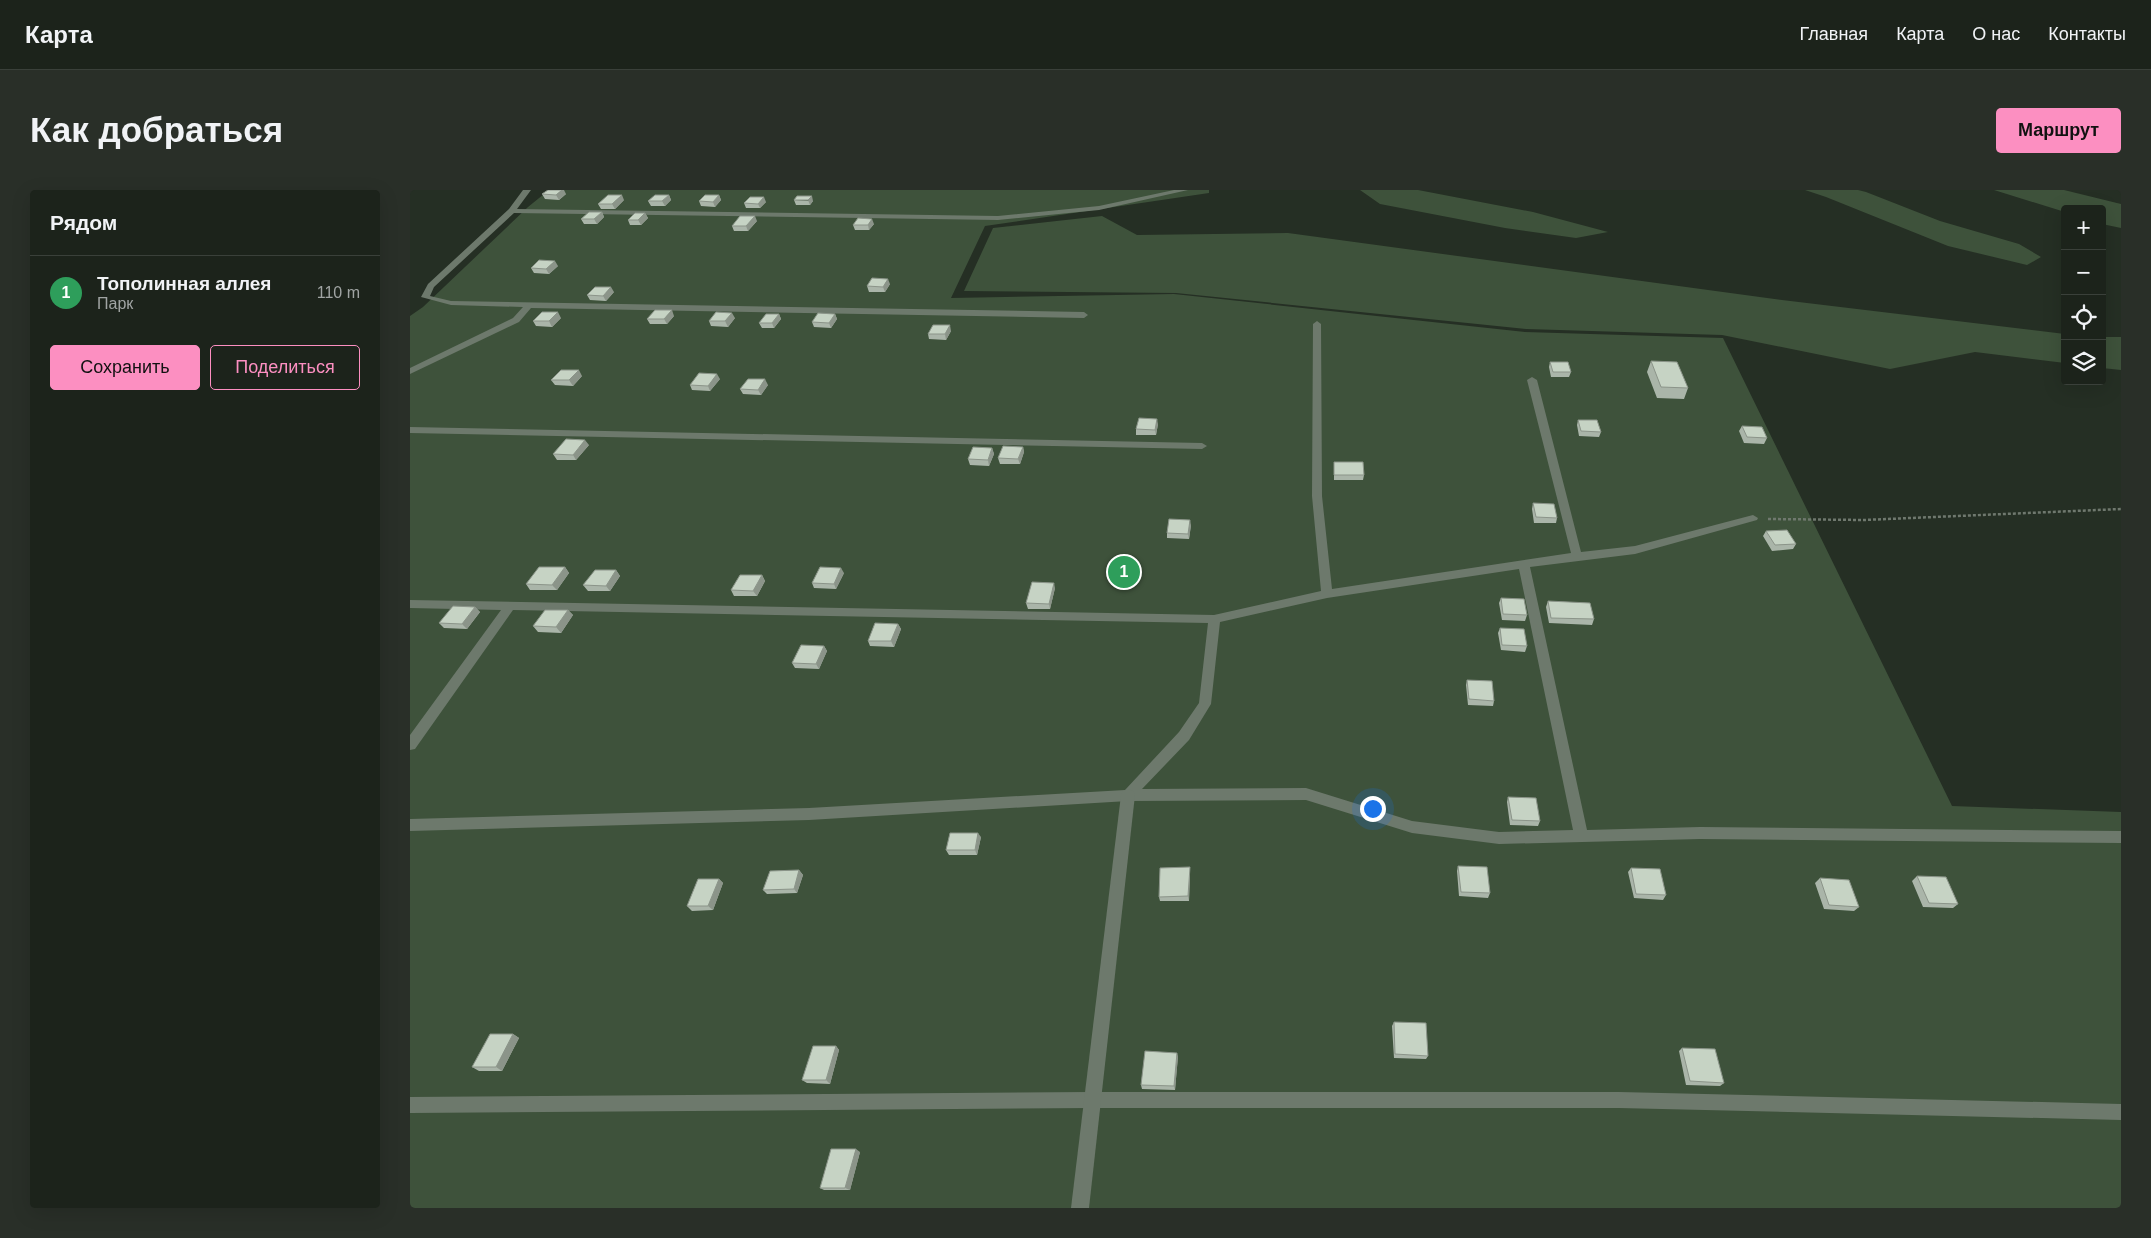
<!DOCTYPE html>
<html lang="ru">
<meta charset="utf-8">
<style>
:root{--surface:#1c231b;--page:#292f28;--text:#f1f3f6;--muted:#a0a4a3;--line:#3a403a;--accent:#fc8fc1}
body{margin:0;font-family:Helvetica,sans-serif;background:var(--page);color:var(--text)}
.controls{position:absolute;right:15px;top:15px;display:grid;overflow:hidden;border-radius:5px;box-shadow:0 5px 20px #0002}
.controls button{width:45px;height:45px;display:grid;place-items:center;padding:0;border:0;border-bottom:1px solid var(--line);background:var(--surface);color:var(--text);font:25px sans-serif}
.you{position:absolute;left:962px;top:618px;width:18px;height:18px;margin:-12px;border:4px solid #fff;border-radius:50%;background:#1a73e8;box-shadow:0 0 0 8px #1a73e833}
.badge{display:grid;place-items:center;width:32px;height:32px;border-radius:50%;background:var(--accent);color:#fff;font-size:16px;font-weight:700}
.pin{position:absolute;translate:-50% -50%;border:2px solid #fff;box-shadow:0 1px 5px #0006}
.list{margin:0;padding:0;list-style:none}
h2{display:flex;justify-content:space-between;align-items:center;height:65px;margin:0;padding:0 20px;font-size:21px}
h2 small{font-size:16px;font-weight:400;color:var(--muted)}
.list li{display:grid;grid-template-columns:32px 1fr auto;gap:15px;align-items:center;box-sizing:border-box;height:75px;padding:0 20px;border-top:1px solid var(--line)}
.list b{display:block;font-size:19px;white-space:nowrap}
.list p{margin:0;font-size:16px;white-space:nowrap;color:var(--muted)}
.list em{font-size:16px;font-style:normal;color:var(--muted)}
.actions{display:flex;gap:10px;padding:15px 20px}
.actions a{flex:1;padding:11px 0;border:1px solid var(--accent);border-radius:5px;text-align:center;font-size:18px;color:var(--accent)}
.actions .main{background:var(--accent);color:#111}
.icon{flex:none;width:28px;height:28px;fill:none;stroke:currentColor;stroke-width:2;stroke-linecap:round;stroke-linejoin:round}
.map{position:relative;flex:none;width:1711px;height:1018px;overflow:hidden;border-radius:5px}
header{display:flex;align-items:center;gap:30px;box-sizing:border-box;height:70px;padding:0 25px;background:var(--surface);border-bottom:1px solid var(--line)}
header strong{font-size:24px}
nav{display:flex;gap:28px;margin-inline-start:auto;font-size:18px}
.intro{display:flex;align-items:center;justify-content:space-between;box-sizing:border-box;height:120px;padding:0 30px}
h1{margin:0;font-size:35px}
.button{padding:12px 22px;border-radius:5px;background:var(--accent);color:#111;font-size:18px;font-weight:700}
main{display:flex;gap:30px;padding:0 30px}
aside{flex:1;background:var(--surface);border-radius:5px;box-shadow:0 5px 20px #0002}
.map>svg:first-child{display:block}
.green{fill:#3e523b}
.lines{fill:none;stroke-linecap:round;stroke-linejoin:round}
.path{stroke:#6f786e;stroke-width:2.5;stroke-dasharray:3 2;stroke-linecap:butt}
.service{fill:#6d796c;fill-rule:evenodd}
.minor{fill:#6d796c;fill-rule:evenodd}
.wall{fill:#aab5a9}
.shaded-wall{fill:#8b9489}
.building{fill:#c6d3c4;stroke:#8b9489}
</style>
<header>
<strong>Карта</strong>
<nav><a>Главная</a><a>Карта</a><a>О нас</a><a>Контакты</a></nav>
</header>
<div class="intro"><h1>Как добраться</h1><a class="button">Маршрут</a></div>
<main>
<aside>
<h2>Рядом<small></small></h2>
<ul class="list">
<li><span class="badge" style="background:#2e9e5b">1</span><div><b>Тополинная аллея</b><p>Парк</p></div><em>110 m</em></li>
</ul>
<div class="actions"><a class="main">Сохранить</a><a>Поделиться</a></div>
</aside>
<div class="map">
<svg width="1711" height="1018" viewBox="0 0 1711 1018">
<rect width="100%" height="100%" fill="#252f24"/>
<path class="green" d="M139,0H799V3L575,36L541,108L764,104L1115,142L1313,148L1542,616L1711,622V1018H0V126L13,117L118,17Z
M950,0H1008L1123,22L1198,42L1166,48L1095,38L970,14Z
M1395,0H1448L1456,2L1530,31L1609,54L1631,67L1617,75L1538,56L1416,7Z
M1584,0H1654L1711,14V38L1692,34V19H1655V22Z
M692,26L727,45L878,43L1372,110L1655,144V173L1565,162L1480,179L1312,145L1116,139L766,103L554,101L583,38Z
M1692,147H1711V180L1692,178Z"/>
<g class="lines">
<path class="path" d="M1358,329L1454,330L1711,319"/>
<path class="service" d="M113,0H121L107,19L588,26L689,16L764,0H778L689,20L588,30L104,23L24,97L20,106L41,111L674,122L678,125L674,128L121,118L109,132L0,184V178L103,128L113,117L41,115L11,107L18,94L99,19Z
M907,131L911,134L912,306L922,399L1161,363L1117,190L1122,187L1127,190L1171,362L1225,356L1343,325L1348,328L1347,330L1225,364L1120,377L1177,640L1290,637L1711,641V653L1290,649L1089,654L1002,643L896,610L718,611L399,630L0,641V629L399,618L715,600L769,542L789,513L798,433L103,420L5,559L0,560V545L91,420L0,418V410L804,425L911,401L902,306L903,134ZM1109,379L1163,640L1089,642L1002,631L896,598L732,599L779,550L801,514L810,432L917,408Z
M0,237L792,253L797,256L792,259L0,243Z
M681,902H1209L1711,914V930L1209,918H681L0,923V907Z"/>
<path class="minor" d="M718,599L723,601L725,605L679,1018H661L711,605L713,601Z"/>
</g>
<path class="wall" d="M132,4H156L149,10L135,9Z
M259,5L261,10L255,16H241L238,11Z
M309,5L311,10L305,17L291,16L289,11Z
M214,10L205,19H191L188,14Z
M384,10L403,11L400,15H386Z
M356,12L350,18H336L334,13Z
M192,22L194,27L187,34H174L171,29Z
M235,23L238,28L231,35H220L218,30Z
M347,31L338,41H324L322,36Z
M464,34L459,40H445L443,35Z
M148,76L139,84L124,83L121,78Z
M480,94L475,102H459L457,96Z
M204,102L196,111L180,110L177,105Z
M369,124L371,129L364,138H352L349,133Z
M425,124L427,129L421,138L404,137L402,132Z
M264,126L257,134H240L237,129Z
M151,128L142,137L126,136L123,131Z
M325,128L318,137L301,136L299,131Z
M541,141L536,150L519,149L518,144Z
M1241,171L1278,198L1274,209L1247,208L1237,182Z
M1140,172L1161,182L1159,187H1141L1139,177Z
M172,186L163,196L145,195L141,190Z
M310,189L300,201L282,200L280,195Z
M358,195L351,205L333,204L330,199Z
M1168,230L1191,242L1189,247L1169,246L1167,235Z
M748,234L746,245H726V239Z
M1332,236L1357,248L1354,254L1334,253L1329,241Z
M179,255L166,270H147L143,264Z
M613,257L614,262L610,274H590L588,268Z
M582,258L584,264L579,276L560,275L558,269Z
M924,272L954,285L953,290H924Z
M1123,313L1147,328L1146,333H1124L1122,319Z
M781,335L779,349L757,348V343Z
M1356,341L1386,354L1383,359L1362,361L1353,346Z
M155,377L159,383L147,400H120L116,394Z
M206,380L210,386L200,401H178L173,395Z
M434,383L426,399L404,398L402,393Z
M352,385L355,391L347,406H324L321,400Z
M645,398L640,419H618L616,413Z
M1091,408L1117,425L1115,431L1092,430L1089,413Z
M1138,411L1184,429L1182,435L1139,433L1136,417Z
M65,417L70,422L57,439L34,438L29,433Z
M158,420L163,425L151,443L128,442L123,436Z
M488,434L491,439L484,457L460,456L458,451Z
M1090,438L1117,456L1115,462L1091,460L1088,443Z
M414,456L417,461L409,479L385,478L382,473Z
M1057,490L1084,511L1083,516L1058,515L1056,495Z
M1098,607L1130,631L1128,636L1100,635L1097,612Z
M571,647L567,665H539L536,660Z
M1048,676L1080,703L1078,708L1049,706L1047,681Z
M780,677V681L779,711H750L749,707Z
M1221,678L1256,705L1253,710L1224,708L1218,682Z
M389,680L393,685L387,703L357,704L353,700Z
M1507,686L1548,714L1543,718L1513,717L1502,691Z
M1410,688L1449,717L1444,721L1414,719L1405,693Z
M309,689L313,693L303,720L282,721L277,716Z
M984,832L1018,866L1016,869L984,868L982,836Z
M103,844L109,848L92,881H69L62,877Z
M426,856L429,860L420,894L397,893L392,890Z
M1272,858L1314,893L1310,896L1276,895L1269,861Z
M768,866L765,900L732,899L731,895Z
M450,962L440,1000H414L410,998Z"/>
<path class="shaded-wall" d="M152,0H154L156,4L149,10L146,5Z
M212,5L214,10L205,19L202,14Z
M259,5L261,10L255,16L252,11Z
M309,5L311,10L305,17L303,12Z
M402,6L403,11L400,15L398,10Z
M354,7L356,12L350,18L348,14Z
M192,22L194,27L187,34L184,29Z
M235,23L238,28L231,35L228,30Z
M345,26L347,31L338,41L336,36Z
M462,29L464,34L459,40L458,35Z
M145,71L148,76L139,84L136,79Z
M478,89L480,94L475,102L473,97Z
M201,97L204,102L196,111L193,106Z
M262,120L264,126L257,134L254,129Z
M148,122L151,128L142,137L139,131Z
M322,123L325,128L318,137L315,131Z
M369,124L371,129L364,138L362,133Z
M425,124L427,129L421,138L419,133Z
M540,135L541,141L536,150L535,144Z
M169,180L172,186L163,196L159,190Z
M307,184L310,189L300,201L298,196Z
M355,189L358,195L351,205L348,200Z
M747,229L748,234L746,245L745,240Z
M175,250L179,255L166,270L163,265Z
M613,257L614,262L610,274L608,269Z
M582,258L584,264L579,276L578,270Z
M780,330L781,335L779,349L778,344Z
M155,377L159,383L147,400L142,395Z
M431,378L434,383L426,399L424,394Z
M206,380L210,386L200,401L196,396Z
M352,385L355,391L347,406L343,401Z
M644,393L645,398L640,419L639,414Z
M65,417L70,422L57,439L52,434Z
M158,420L163,425L151,443L146,437Z
M488,434L491,439L484,457L481,451Z
M414,456L417,461L409,479L406,474Z
M568,643L571,647L567,665L565,660Z
M780,677V681L779,711L778,706Z
M389,680L393,685L387,703L384,699Z
M309,689L313,693L303,720L298,716Z
M103,844L109,848L92,881L86,877Z
M426,856L429,860L420,894L416,890Z
M767,863L768,866L765,900L764,896Z
M446,959L450,962L440,1000L435,998Z"/>
<path class="building" d="M138,0H152L146,5L132,4Z
M198,5H212L202,14H188Z
M245,5H259L252,11H238Z
M295,5H309L303,12L289,11Z
M387,6H402L398,10H384Z
M340,7H354L348,14L334,13Z
M179,22H192L184,29H171Z
M225,23H235L228,30H218Z
M330,26H345L336,36H322Z
M448,28L462,29L458,35H443Z
M129,70L145,71L136,79L121,78Z
M462,88L478,89L473,97L457,96Z
M185,97H201L193,106L177,105Z
M245,120H262L254,129H237Z
M132,122H148L139,131H123Z
M306,122L322,123L315,131H299Z
M408,123L425,124L419,133L402,132Z
M356,124H369L362,133H349Z
M523,135H540L535,144H518Z
M1241,171L1267,172L1278,198L1251,197Z
M1140,172H1158L1161,182H1143Z
M151,180H169L159,190H141Z
M289,183L307,184L298,196L280,195Z
M338,189H355L348,200L330,199Z
M729,228L747,229L745,240L726,239Z
M1168,230H1187L1191,242L1171,241Z
M1332,236L1352,237L1357,248L1337,247Z
M156,249L175,250L163,265L143,264Z
M593,256L613,257L608,269L588,268Z
M563,257L582,258L578,270L558,269Z
M924,272H953L954,285H924Z
M1123,313L1144,314L1147,328L1126,327Z
M759,329L780,330L778,344L757,343Z
M1377,340L1386,354L1365,355L1356,341Z
M129,377H155L142,395L116,394Z
M410,377L431,378L424,394L402,393Z
M185,380H206L196,396L173,395Z
M330,385H352L343,401L321,400Z
M622,392L644,393L639,414L616,413Z
M1091,408L1114,409L1117,425L1093,424Z
M1138,411L1180,413L1184,429L1141,428Z
M43,416L65,417L52,434L29,433Z
M135,420H158L146,437L123,436Z
M465,433L488,434L481,451H458Z
M1090,438L1114,439L1117,456L1092,455Z
M391,455L414,456L406,474L382,473Z
M1057,490L1082,491L1084,511L1059,509Z
M1098,607L1126,608L1130,631L1102,630Z
M540,643H568L565,660H536Z
M1048,676L1077,677L1080,703L1051,702Z
M780,677L778,706L749,707L750,678Z
M1221,678L1250,679L1256,705L1226,704Z
M389,680L384,699L353,700L360,681Z
M1507,686L1536,687L1548,714L1519,713Z
M1410,688L1439,690L1449,717L1419,715Z
M288,689H309L298,716H277Z
M984,832L1016,833L1018,866L985,864Z
M80,844H103L86,877H62Z
M403,856H426L416,890H392Z
M1272,858L1305,859L1314,893L1280,891Z
M735,861L767,863L764,896L731,895Z
M421,959H446L435,998H410Z"/>
</svg>
<div class="controls">
<button>+</button>
<button>−</button>
<button><svg class="icon" aria-label="locate" viewBox="0 0 24 24"><circle cx="12" cy="12" r="6"/><path d="M12 2v4M12 18v4M2 12h4M18 12h4"/></svg></button>
<button><svg class="icon" aria-label="layers" viewBox="0 0 24 24"><path d="M12 4l9 5-9 5-9-5zM3 14l9 5 9-5"/></svg></button>
</div>
<div class="you"></div>
<div class="pin badge" style="left:714px;top:382px;background:#2e9e5b">1</div>
</div>
</main>
